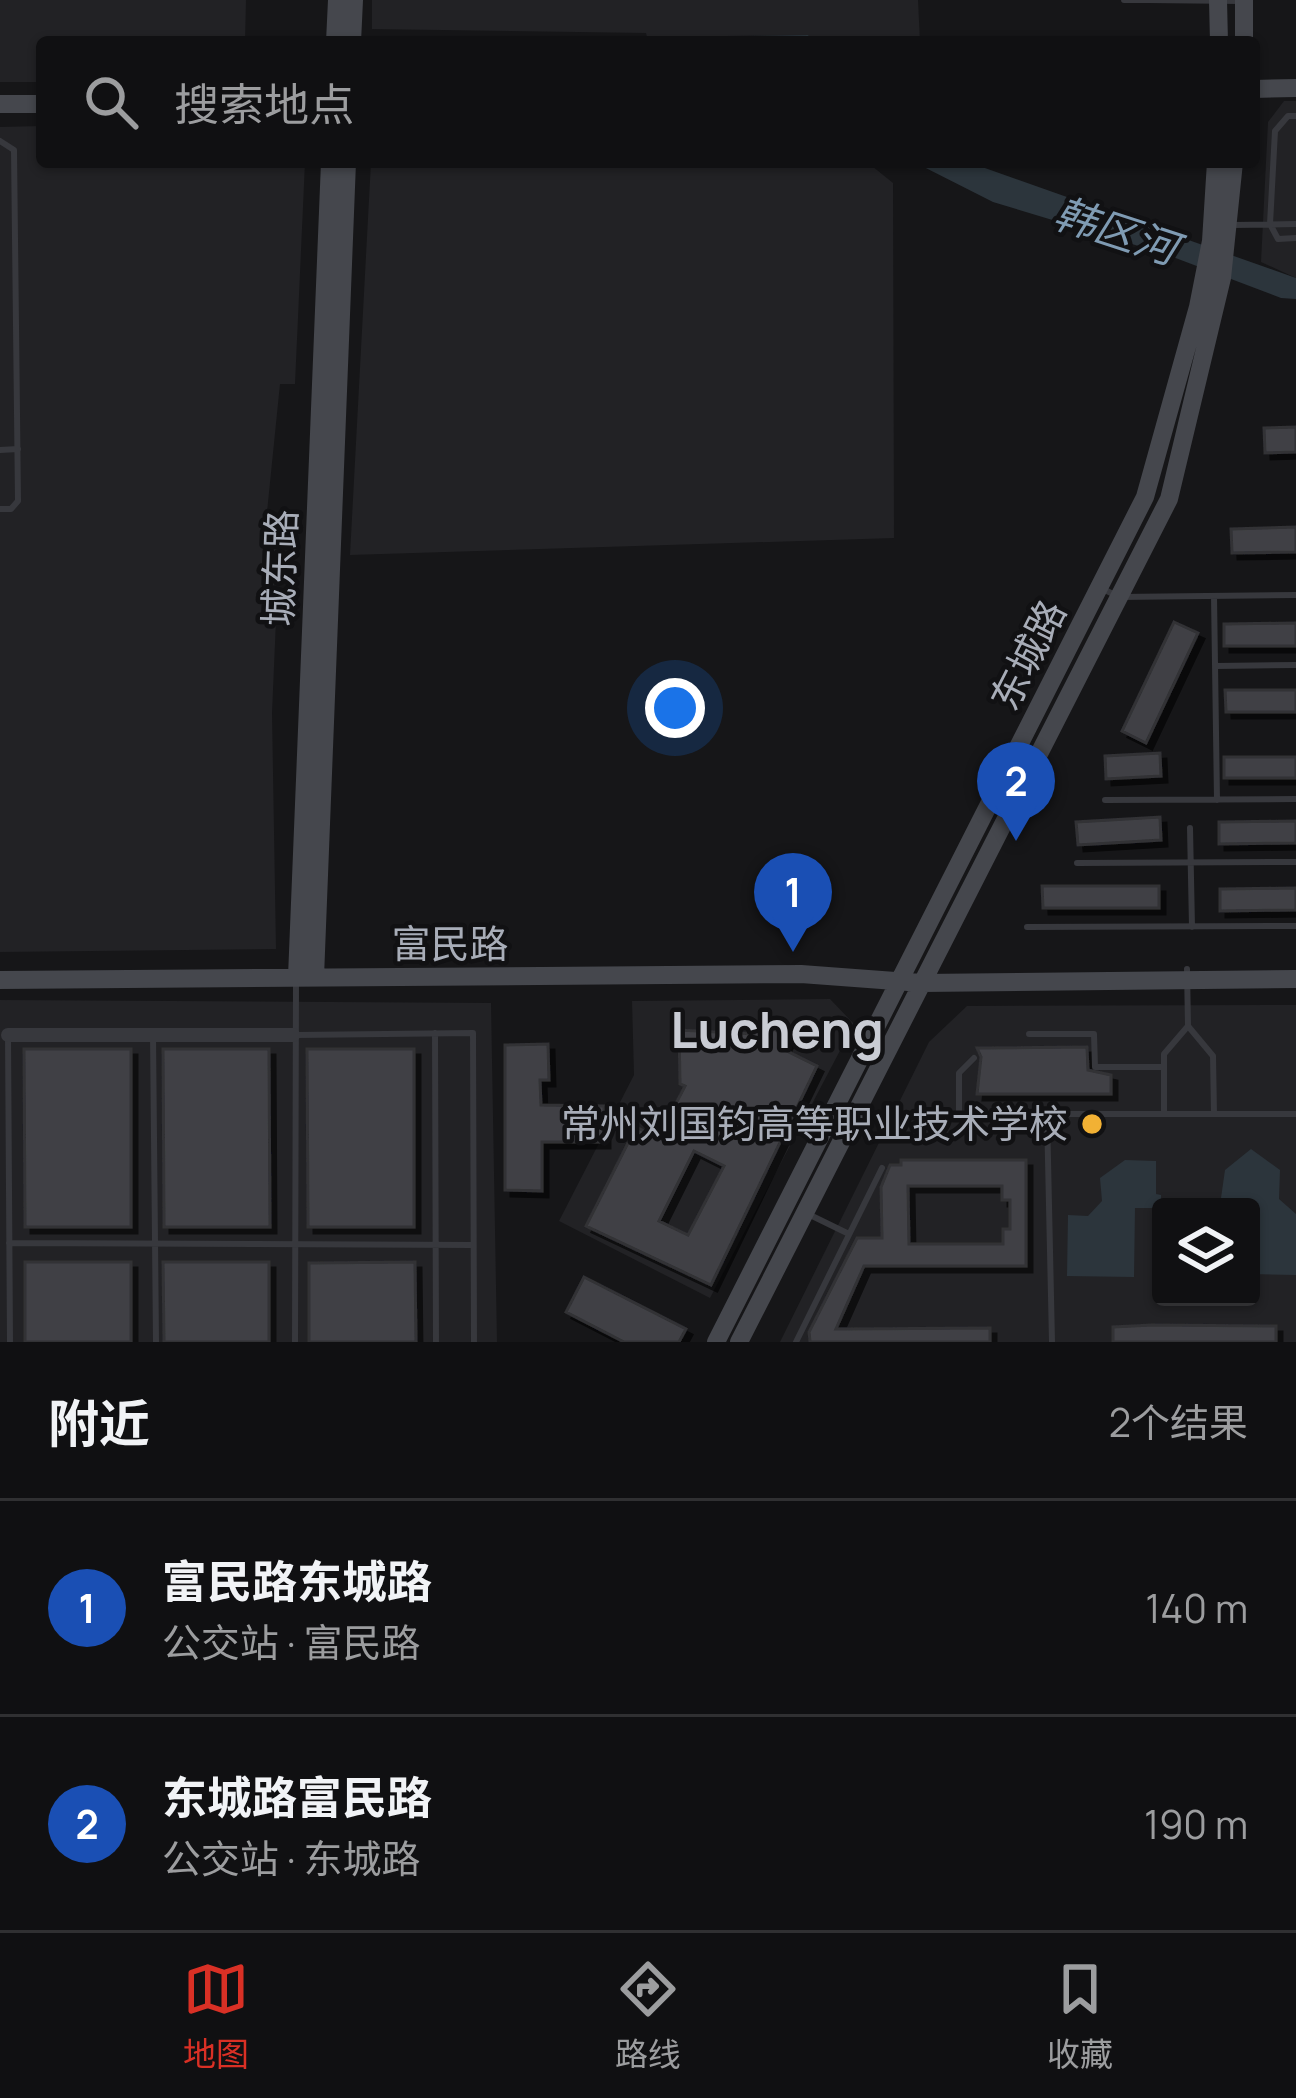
<!DOCTYPE html>
<html lang="zh">
<meta charset="utf-8">
<style>
:root{--surface:#101012;--page:#19191b;--text:#f1f3f6;--muted:#9c9d9f;--line:#303032;--accent:#d93025}
body{margin:0;font-family:Manrope,"Noto Sans SC",sans-serif;background:var(--page);color:var(--text)}
.controls{position:absolute;right:36px;bottom:36px;display:grid;overflow:hidden;border-radius:12px;box-shadow:0 3px 9px #0004}
.controls button{width:108px;height:108px;display:grid;place-items:center;padding:0;border:0;border-bottom:3px solid var(--line);background:var(--surface);color:var(--text);font:60px sans-serif}
.you{position:absolute;left:675px;top:708px;width:42px;height:42px;margin:-30px;border:9px solid #fff;border-radius:50%;background:#1a73e8;box-shadow:0 0 0 18px #1a73e833}
.badge{display:grid;place-items:center;width:78px;height:78px;border-radius:50%;background:var(--accent);color:#fff;font-size:39px;font-weight:700}
.pin{position:absolute;translate:-50% -99px;filter:drop-shadow(0 3px 6px #0008)}
.pin::after{content:'';position:absolute;top:63px;width:42px;height:36px;background:inherit;clip-path:polygon(0 0,100% 0,50% 100%)}
.list{margin:0;padding:0;list-style:none}
h2{display:flex;justify-content:space-between;align-items:center;height:156px;margin:0;padding:0 48px;font-size:51px}
h2 small{font-size:39px;font-weight:400;color:var(--muted)}
.list li{display:grid;grid-template-columns:78px 1fr auto;gap:36px;align-items:center;box-sizing:border-box;height:216px;padding:0 48px;border-top:3px solid var(--line)}
.list b{display:block;font-size:45px;white-space:nowrap}
.list p{margin:0;font-size:39px;white-space:nowrap;color:var(--muted)}
.list em{font-size:39px;font-style:normal;color:var(--muted)}
.icon{flex:none;width:66px;height:66px;fill:none;stroke:currentColor;stroke-width:2;stroke-linecap:round;stroke-linejoin:round}
.map{position:relative;flex:none;width:1296px;height:1342px;overflow:hidden}
.search{position:absolute;background:var(--surface);box-shadow:0 3px 9px #0004;left:36px;right:36px;top:36px;height:132px;display:flex;align-items:center;gap:30px;box-sizing:border-box;padding:0 42px;border-radius:12px;color:var(--muted);font-size:45px}
.sheet{height:588px;background:var(--surface)}
nav{display:flex;justify-content:space-around;align-items:center;box-sizing:border-box;height:168px;border-top:3px solid var(--line);background:var(--surface);font-size:33px;color:var(--muted)}
nav a{display:grid;justify-items:center;gap:6px}
nav .on{color:var(--accent)}
.map>svg:first-child{display:block}
.built{fill:#222225;fill-rule:evenodd}
.water{fill:#2c353c}
.building{fill:#404145;stroke:#303034;stroke-width:3;fill-rule:evenodd;filter:url(#shadow)}
.lines{fill:none;stroke-linecap:round;stroke-linejoin:round}
.lane{stroke:#37383d;stroke-width:6}
.street{stroke:#37383d;stroke-width:14}
.secondary{stroke:#45474d;stroke-width:18}
.poi-dot{fill:#f2b134;stroke:#111113;stroke-width:4.5}
.labels{text-anchor:middle;stroke-width:9;stroke-linejoin:round;paint-order:stroke}
.street-label{font-size:39px;fill:#a8adb8;stroke:#111113}
.poi-label{font-size:39px;fill:#a8adb8;stroke:#111113;text-anchor:end}
.water-label{font-size:42px;font-style:italic;fill:#7f9bb3;stroke:#111113}
.district-label{font-size:51px;font-weight:bold;fill:#c9ccd4;stroke:#111113}
</style>
<div class="map">
<svg width="1296" height="1342" viewBox="0 0 1296 1342">
<defs>
<filter id="shadow"><feDropShadow dx="6" dy="6" stdDeviation="0" flood-color="#0009"/></filter>
</defs>
<rect width="100%" height="100%" fill="#161618"/>
<path class="built" d="M0,0H246L245,42H42V82H0Z
M372,0H918L920,42H815L808,35L647,37L646,33L372,29Z
M1284,101H1296V278L1261,262L1268,122Z
M42,126V162H305L295,384H280L265,532L280,527L272,713L276,949L0,952V127Z
M371,162H867L893,183L894,538L350,555Z
M830,999L854,1024L710,1298L559,1221L634,1075L632,1001Z
M0,1000L491,1003L497,1342H0Z
M1296,1005V1342H780L929,1042L967,1006ZM1161,1207H1251V1297H1161Z"/>
<path class="water" d="M808,35L815,42H374V36L396,42Z
M914,162H968L1296,278V299L1281,298L1165,254L993,202Z
M1251,1149L1280,1170L1279,1199L1296,1214V1275L1251,1274V1207L1220,1205L1225,1170Z
M1125,1160L1156,1161V1194L1161,1195V1208H1135L1134,1277L1067,1276L1068,1215L1088,1216L1102,1201L1100,1178Z"/>
<path class="building" d="M1296,427V452L1265,453L1264,428Z
M1296,527V552L1232,553L1231,529Z
M1174,622L1198,633L1146,743L1122,731Z
M1296,623V646H1224V624Z
M1225,690H1296V712H1226Z
M1160,753L1161,776L1106,779L1105,756Z
M1224,757H1296V778H1224Z
M1160,817L1161,840L1078,845L1076,822Z
M1296,821V843L1219,844V822Z
M1042,886H1159V908H1043Z
M1296,888V910L1220,911V889Z
M760,1022L789,1037L783,1049L817,1066L711,1285L586,1226L636,1127L658,1138L685,1086L680,1084L679,1030L754,1034ZM694,1151L724,1166L688,1235L659,1221Z
M548,1044L549,1080H540L541,1105L604,1106V1142H542V1191L505,1190V1045Z
M1087,1047L1088,1070L1111,1075V1094H977L981,1057L977,1048Z
M24,1049H131V1227H25Z
M163,1049H269L270,1227H164Z
M307,1049H414V1227H308Z
M901,1160H1026V1266H864L836,1329L990,1328V1342H810L809,1332L857,1238H882L881,1187L890,1165H901ZM908,1186H1002V1200H1010V1229H1003V1244H909Z
M25,1262H131V1342H25Z
M163,1262H269V1342H164Z
M415,1262L416,1342H309V1263Z
M584,1277L686,1329L679,1342H624L566,1312Z
M1152,1325L1276,1326V1342H1113V1327Z"/>
<g class="lines">
<path class="lane" d="M1124,0H1149
M1148,0L1240,1
M1296,116H1288L1275,131L1270,224L1278,239L1296,238
M0,141L14,150L18,501L11,509H0
M1233,225L1296,224
M0,450L18,449
M1103,589L1119,597L1296,595
M1214,596L1217,800
M1216,666L1296,665
M1105,800L1296,799
M1190,828L1192,927
M1077,863L1296,862
M1027,927L1296,926
M1187,969L1188,1026L1213,1056L1214,1114
M435,1033L436,1342
M1029,1034H1094L1095,1067H1164
M8,1035L10,1342
M153,1035L156,1342
M297,1035L473,1033L474,1342
M974,1058L959,1073V1114H1296
M1047,1114L1052,1342
M1164,1114V1054L1188,1026
M808,1214L849,1234
M9,1243L473,1245
M295,1342L296,980
M796,1342L882,1168"/>
<path class="street" d="M8,1035H293"/>
<path class="secondary" d="M1218,0L1219,42
M335,42L337,0
M352,42L354,0
M1244,42V0
M1254,89L1296,88
M0,104H42
M297,977L330,162
M315,977L347,162
M0,980L801,974L922,983L1296,979
M716,1342L1145,497L1198,307L1211,241L1216,162
M739,1342L1169,499L1222,278L1234,162"/>
</g>
<circle class="poi-dot" cx="1092" cy="1124" r="12"/>
<g class="labels">
<g class="street-label">
<text transform="translate(280 568) rotate(-88)" y="14">城东路</text>
<text transform="translate(1028 655) rotate(-63)" y="14">东城路</text>
<text x="450" y="958">富民路</text>
</g>
<g class="poi-label">
<text x="1068" y="1138">常州刘国钧高等职业技术学校</text>
</g>
<g class="water-label">
<text transform="translate(1116 231) rotate(18)" y="15">韩区河</text>
</g>
<g class="district-label">
<text x="777" y="1048">Lucheng</text>
</g>
</g>
</svg>
<div class="controls">
<button><svg class="icon" aria-label="layers" viewBox="0 0 24 24"><path d="M12 4l9 5-9 5-9-5zM3 14l9 5 9-5"/></svg></button>
</div>
<div class="you"></div>
<div class="pin badge" style="left:793px;top:952px;background:#1a4fb4">1</div>
<div class="pin badge" style="left:1016px;top:841px;background:#1a4fb4">2</div>
<div class="search"><svg class="icon" aria-label="search" viewBox="0 0 24 24"><circle cx="10" cy="10" r="6"/><path d="M15 15l6 6"/></svg>搜索地点</div>
</div>
<section class="sheet">
<h2>附近<small>2个结果</small></h2>
<ul class="list">
<li><span class="badge" style="background:#1a4fb4">1</span><div><b>富民路东城路</b><p>公交站 · 富民路</p></div><em>140 m</em></li>
<li><span class="badge" style="background:#1a4fb4">2</span><div><b>东城路富民路</b><p>公交站 · 东城路</p></div><em>190 m</em></li>
</ul>
</section>
<nav>
<a class="on"><svg class="icon" aria-label="map" viewBox="0 0 24 24"><path d="M3 6l6-2 6 2 6-2v14l-6 2-6-2-6 2zM9 4v14M15 6v14"/></svg>地图</a>
<a><svg class="icon" aria-label="directions" viewBox="0 0 24 24"><path d="M12 3l9 9-9 9-9-9zM9 14v-3h6M13 9l2 2-2 2"/></svg>路线</a>
<a><svg class="icon" aria-label="saved" viewBox="0 0 24 24"><path d="M7 4h10v16l-5-4-5 4z"/></svg>收藏</a>
</nav>
